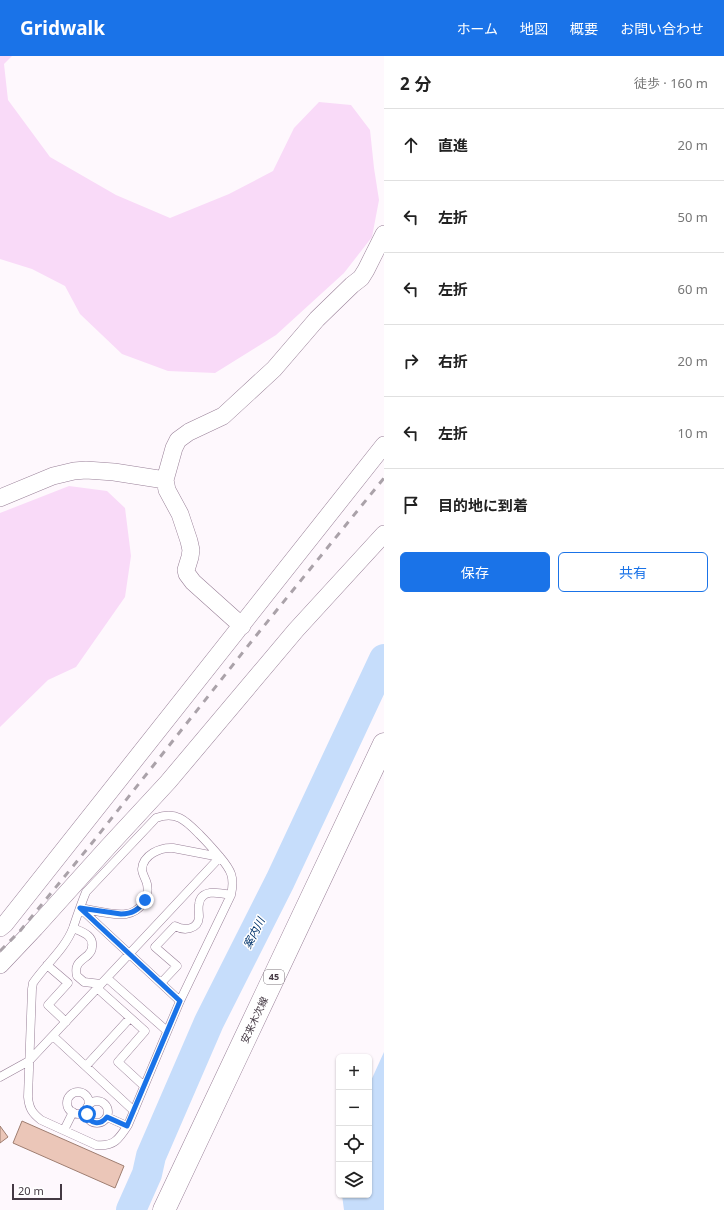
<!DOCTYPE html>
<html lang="ja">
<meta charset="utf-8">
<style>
:root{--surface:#fff;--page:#f6f6f6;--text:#222;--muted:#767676;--line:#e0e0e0;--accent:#1a73e8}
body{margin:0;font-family:"Noto Sans","Noto Sans JP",sans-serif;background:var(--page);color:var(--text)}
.controls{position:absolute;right:12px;bottom:12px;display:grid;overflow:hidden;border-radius:6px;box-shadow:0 1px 3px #0004}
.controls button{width:36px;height:36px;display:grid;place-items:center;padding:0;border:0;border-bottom:1px solid var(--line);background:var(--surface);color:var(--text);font:20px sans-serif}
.scale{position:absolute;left:12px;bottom:10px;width:50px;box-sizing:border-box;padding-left:4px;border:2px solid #443943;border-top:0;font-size:11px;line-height:14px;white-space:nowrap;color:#443943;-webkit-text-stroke:3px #fff;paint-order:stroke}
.stop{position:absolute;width:12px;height:12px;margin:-9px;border:3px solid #1a73e8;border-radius:50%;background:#fff}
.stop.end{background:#1a73e8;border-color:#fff;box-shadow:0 1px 4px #0008}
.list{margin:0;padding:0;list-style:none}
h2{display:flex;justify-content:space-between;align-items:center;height:52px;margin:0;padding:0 16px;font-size:17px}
h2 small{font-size:13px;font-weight:400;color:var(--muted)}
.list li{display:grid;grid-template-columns:26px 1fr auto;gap:12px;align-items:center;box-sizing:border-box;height:72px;padding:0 16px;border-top:1px solid var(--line)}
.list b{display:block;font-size:15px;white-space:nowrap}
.list em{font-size:13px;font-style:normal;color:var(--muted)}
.actions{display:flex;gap:8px;padding:12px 16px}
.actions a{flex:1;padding:9px 0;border:1px solid var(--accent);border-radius:6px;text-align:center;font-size:14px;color:var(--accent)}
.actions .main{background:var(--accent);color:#fff}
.icon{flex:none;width:22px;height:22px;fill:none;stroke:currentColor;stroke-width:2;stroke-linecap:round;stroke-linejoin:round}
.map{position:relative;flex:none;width:384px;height:1154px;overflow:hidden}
header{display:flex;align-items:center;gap:24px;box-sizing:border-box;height:56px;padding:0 20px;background:var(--accent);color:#fff}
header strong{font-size:19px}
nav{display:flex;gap:22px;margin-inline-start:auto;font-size:14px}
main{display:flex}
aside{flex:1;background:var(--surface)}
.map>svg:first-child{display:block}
.green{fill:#f9daf8}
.water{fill:#c6ddfb}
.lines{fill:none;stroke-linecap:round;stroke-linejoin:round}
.river{stroke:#c6ddfb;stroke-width:30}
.building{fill:#ebc6b8;stroke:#9f7e71}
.service-casing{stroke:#998098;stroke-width:9}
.minor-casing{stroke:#998098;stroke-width:18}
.primary-casing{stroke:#998098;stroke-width:23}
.service{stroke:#fff;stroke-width:8}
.minor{stroke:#fff;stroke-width:17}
.primary{stroke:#fff;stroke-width:22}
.rail{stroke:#aaa2a9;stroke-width:3;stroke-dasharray:7 7;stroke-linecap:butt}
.route{stroke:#1a73e8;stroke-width:5}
.labels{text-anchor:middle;stroke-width:3;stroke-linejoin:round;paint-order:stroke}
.shield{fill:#fff;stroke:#7c747b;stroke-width:1}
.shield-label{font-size:9px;font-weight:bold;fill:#443943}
.street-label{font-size:10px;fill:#443943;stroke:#fff}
.water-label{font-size:11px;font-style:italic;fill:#00336b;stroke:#fff}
</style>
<header>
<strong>Gridwalk</strong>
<nav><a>ホーム</a><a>地図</a><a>概要</a><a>お問い合わせ</a></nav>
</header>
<main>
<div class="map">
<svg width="384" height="1154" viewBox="0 0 384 1154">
<rect width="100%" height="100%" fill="#fef8fd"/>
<path class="green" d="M0,0H12L4,8L8,44L50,101L116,139L170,162L229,138L273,115L294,72L319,46L351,49L370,74L374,112L379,144L372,181L344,217L276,279L215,317L168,315L122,298L80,258L65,230L32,213L0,203Z
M69,430L107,435L125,452L131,500L125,541L76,611L48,624L0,671V457Z"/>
<path class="water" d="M384,996V1154H344L342,1139H369V1029Z"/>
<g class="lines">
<path class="river" d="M131,1154L147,1118L151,1100L209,966L280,825L384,603"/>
</g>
<path class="building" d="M22,1065L124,1110L115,1132L13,1087Z
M0,1070L8,1081L0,1087Z"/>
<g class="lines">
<defs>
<path id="service" d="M80,852C92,854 115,860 126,858C140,856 150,842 147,828C146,823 142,818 142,813C143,799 160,791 173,792L220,801C231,814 235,821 231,839L180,945L128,1069C119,1083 114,1091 96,1089L41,1064C32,1057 29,1052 28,1041L32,933L33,927C46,908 65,893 73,872C77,860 81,848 86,836L156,762C177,754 187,766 200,779C207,786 214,794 220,801
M80,852L180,945
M73,872C82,876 94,879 92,891C92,894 90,897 88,899C80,906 74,908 77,920L84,926L101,928
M47,909L68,927L48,949L66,966
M107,922L167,975
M161,927L177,910L155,891L175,870C184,875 198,874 199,861C199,856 198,852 199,848C201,832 220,837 231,839
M97,932L145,975L118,1006L144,1030
M53,980L134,1055
M86,1010L130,962
M0,1021L29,1005L220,801
M67 1047a11 11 0 1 1 22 0a11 11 0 1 1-22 0Z
M86 1056a11 11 0 1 1 22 0a11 11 0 1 1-22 0Z
M107,1061L127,1070
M64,1074L73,1056"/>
<path id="minor" d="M0,442L53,420L74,415L86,414L114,416L165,424
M242,570L193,526L187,518L186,514L190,501L191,494L189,485L180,458L167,434L165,424L174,392L178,384L189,376L223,360L274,313L317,263L352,229L361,222L366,214L384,178
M0,872L5,868L384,389
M0,909L35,872L107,792L168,726L296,574L384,478"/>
<path id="primary" d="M164,1154L384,688"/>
</defs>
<use href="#service" class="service-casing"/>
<use href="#minor" class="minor-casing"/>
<use href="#primary" class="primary-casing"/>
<use href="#service" class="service"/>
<use href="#minor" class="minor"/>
<use href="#primary" class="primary"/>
<path class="rail" d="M0,895L20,875L92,787L255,581L384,422"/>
</g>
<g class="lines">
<path class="route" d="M87,1058C90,1068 100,1070 107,1061L127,1070L180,945L80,852L121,858C132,858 140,853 145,844"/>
</g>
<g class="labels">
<rect class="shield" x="264" y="914" width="20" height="14" rx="3"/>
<g class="shield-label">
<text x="274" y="924">45</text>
</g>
<g class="street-label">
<text transform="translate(254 964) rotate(-65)" y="4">安来木次線</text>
</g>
<g class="water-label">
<text transform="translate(254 877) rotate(-63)" y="4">案内川</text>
</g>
</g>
</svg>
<div class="controls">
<button>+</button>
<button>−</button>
<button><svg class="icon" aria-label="locate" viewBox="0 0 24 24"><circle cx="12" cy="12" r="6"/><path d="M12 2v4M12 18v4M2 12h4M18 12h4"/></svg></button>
<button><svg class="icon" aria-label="layers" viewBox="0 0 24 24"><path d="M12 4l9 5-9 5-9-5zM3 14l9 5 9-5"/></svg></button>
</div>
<div class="scale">20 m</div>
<div class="stop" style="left:87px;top:1058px"></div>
<div class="stop end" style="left:145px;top:844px"></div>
</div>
<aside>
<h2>2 分<small>徒歩 · 160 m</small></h2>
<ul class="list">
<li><svg class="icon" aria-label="ahead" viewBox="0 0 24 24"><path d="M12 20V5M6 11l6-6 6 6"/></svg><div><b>直進</b></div><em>20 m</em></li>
<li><svg class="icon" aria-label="left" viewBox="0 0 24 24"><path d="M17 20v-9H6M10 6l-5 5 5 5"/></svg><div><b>左折</b></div><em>50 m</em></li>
<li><svg class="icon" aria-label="left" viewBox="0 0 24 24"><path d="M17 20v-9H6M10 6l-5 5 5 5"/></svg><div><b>左折</b></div><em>60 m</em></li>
<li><svg class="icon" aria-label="right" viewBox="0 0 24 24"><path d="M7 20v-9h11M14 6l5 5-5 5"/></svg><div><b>右折</b></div><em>20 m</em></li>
<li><svg class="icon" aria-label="left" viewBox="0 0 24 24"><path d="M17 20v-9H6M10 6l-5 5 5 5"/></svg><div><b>左折</b></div><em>10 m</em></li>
<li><svg class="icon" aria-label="arrive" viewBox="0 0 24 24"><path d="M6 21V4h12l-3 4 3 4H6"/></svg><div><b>目的地に到着</b></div></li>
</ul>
<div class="actions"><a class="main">保存</a><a>共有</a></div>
</aside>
</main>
